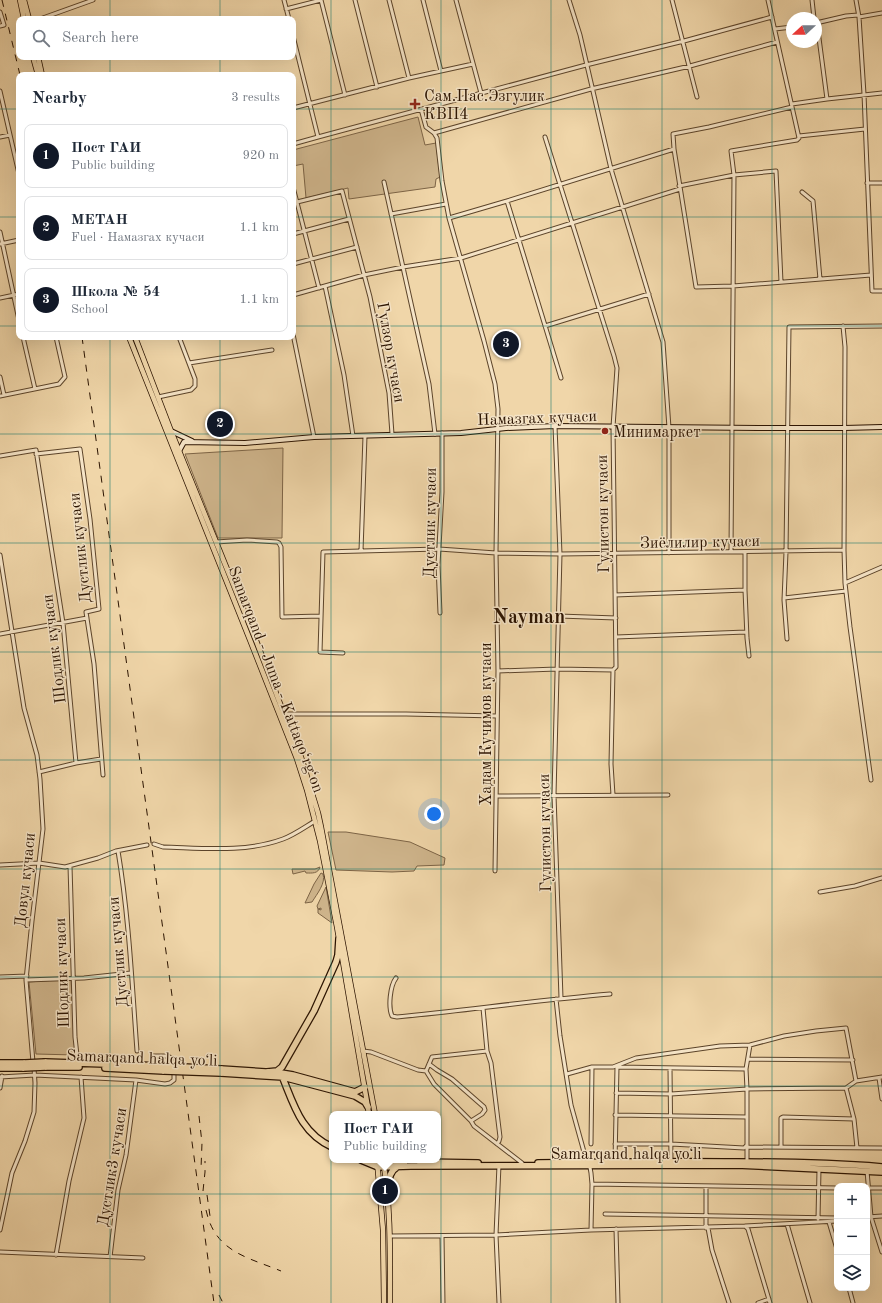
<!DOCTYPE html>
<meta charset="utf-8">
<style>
:root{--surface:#fff;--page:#f6f6f7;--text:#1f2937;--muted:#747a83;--line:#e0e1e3;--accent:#111827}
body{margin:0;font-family:"Old Standard TT",serif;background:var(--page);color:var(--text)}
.controls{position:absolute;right:12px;bottom:12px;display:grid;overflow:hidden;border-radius:8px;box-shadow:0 4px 16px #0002}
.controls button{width:36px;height:36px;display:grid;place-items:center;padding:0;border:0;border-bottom:1px solid var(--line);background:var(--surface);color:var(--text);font:20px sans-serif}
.compass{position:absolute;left:786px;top:12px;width:36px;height:36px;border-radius:50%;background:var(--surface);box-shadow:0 4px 16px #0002;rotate:249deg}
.you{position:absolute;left:434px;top:814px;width:14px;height:14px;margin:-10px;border:3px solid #fff;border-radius:50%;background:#1a73e8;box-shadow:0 0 0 6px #1a73e833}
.badge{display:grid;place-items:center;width:26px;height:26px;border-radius:50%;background:var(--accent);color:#fff;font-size:13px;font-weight:700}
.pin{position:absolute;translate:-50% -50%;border:2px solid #fff;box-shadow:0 1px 4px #0006}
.popup{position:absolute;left:329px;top:1111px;width:112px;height:52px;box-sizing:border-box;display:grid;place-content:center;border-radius:8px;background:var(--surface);filter:drop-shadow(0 1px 3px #0005);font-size:13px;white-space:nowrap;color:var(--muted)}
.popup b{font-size:15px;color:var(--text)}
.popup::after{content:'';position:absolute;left:50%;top:100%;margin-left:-8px;border:8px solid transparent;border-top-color:var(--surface)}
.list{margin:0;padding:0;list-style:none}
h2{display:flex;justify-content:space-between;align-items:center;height:52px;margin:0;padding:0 16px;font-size:17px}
h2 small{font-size:13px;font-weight:400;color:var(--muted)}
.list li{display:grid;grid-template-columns:26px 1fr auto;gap:12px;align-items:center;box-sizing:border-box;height:64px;margin:0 8px 8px;padding:0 8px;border:1px solid var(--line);border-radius:8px}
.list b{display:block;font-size:15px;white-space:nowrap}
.list p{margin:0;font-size:13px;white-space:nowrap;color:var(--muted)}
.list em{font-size:13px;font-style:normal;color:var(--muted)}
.icon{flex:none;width:22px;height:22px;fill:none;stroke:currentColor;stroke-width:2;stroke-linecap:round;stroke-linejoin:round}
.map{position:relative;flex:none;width:882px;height:1303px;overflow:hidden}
.search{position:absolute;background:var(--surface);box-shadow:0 4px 16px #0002;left:16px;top:16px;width:280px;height:44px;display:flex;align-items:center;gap:10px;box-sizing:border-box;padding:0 14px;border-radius:8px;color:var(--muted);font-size:15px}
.panel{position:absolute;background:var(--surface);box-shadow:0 4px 16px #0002;left:16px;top:72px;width:280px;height:268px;border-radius:8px}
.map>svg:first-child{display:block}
.green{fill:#cfb58c;stroke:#7d6446}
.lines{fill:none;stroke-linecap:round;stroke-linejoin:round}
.street-casing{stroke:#5c442a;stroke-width:5}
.secondary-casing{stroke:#2b1300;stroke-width:6}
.primary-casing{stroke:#2b1300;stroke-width:6}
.highway-casing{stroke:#2b1300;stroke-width:8}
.street{stroke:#f5e4c7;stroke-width:3}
.secondary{stroke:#f5e4c7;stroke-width:4}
.primary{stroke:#f0d6a9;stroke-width:4.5}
.highway{stroke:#f0d6a9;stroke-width:5.5}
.rail{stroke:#2b1300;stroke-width:1;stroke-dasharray:7 7;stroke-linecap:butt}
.highway-bridge-casing{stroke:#2b1300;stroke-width:8;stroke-linecap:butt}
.highway-bridge{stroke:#f0d6a9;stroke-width:5.5}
.grid{fill:none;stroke:#0f766e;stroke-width:1;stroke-opacity:0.55}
.poi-dot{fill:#8f2418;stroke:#f5e4c7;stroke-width:1.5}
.labels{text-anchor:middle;stroke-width:3;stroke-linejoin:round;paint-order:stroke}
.poi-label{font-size:16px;fill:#2b1300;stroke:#f5e4c7;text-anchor:start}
.street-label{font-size:16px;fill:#2b1300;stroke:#f5e4c7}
.district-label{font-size:20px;font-weight:bold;fill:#2b1300;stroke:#f5e4c7}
</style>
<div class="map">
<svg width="882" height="1303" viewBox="0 0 882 1303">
<rect width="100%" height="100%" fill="#f0d6a9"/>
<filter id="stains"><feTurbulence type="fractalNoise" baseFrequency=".005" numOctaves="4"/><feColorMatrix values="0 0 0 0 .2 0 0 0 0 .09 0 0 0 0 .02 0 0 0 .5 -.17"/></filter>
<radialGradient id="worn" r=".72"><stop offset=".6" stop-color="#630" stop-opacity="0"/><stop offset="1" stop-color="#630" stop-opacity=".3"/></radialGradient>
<path class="green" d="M418,117L425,145L436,143L440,177L436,179L435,187L349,199L348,188L306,198L303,164L293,166V150Z
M283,448L282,538H218L185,454Z
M328,832H346L410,842L445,858L444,865L417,866L414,871L392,872L336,870Z
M320,867C318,874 312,873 306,873L305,871L293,874L292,869H315Z
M321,873L323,874C326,883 317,894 312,902L305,903L314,884Z
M326,887L332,923L318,913V909L321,910V908L318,909L317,906Z
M71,979L75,1055L36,1054L29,982Z"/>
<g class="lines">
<defs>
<path id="street" d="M284,0L289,19
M321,0L345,95
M355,0L377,87
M389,0L409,78
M423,0L441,71
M456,0L481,93
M569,0L580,35L611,169L663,342L669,428V553
M672,0L697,97
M812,0L814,18
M856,0L859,17L864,94L872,291H882
M286,9L321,0
M0,12L4,25L0,26
M859,17L882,13
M40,19L93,0
M816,23L846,16L858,15
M817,23L827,99
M775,29L792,27
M293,36L318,137L586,65L684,41L772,17
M0,91L19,174
M792,104L827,99L882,93
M792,107L709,127L673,134L674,149L696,287L733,286L871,275
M293,108L409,78L473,64
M421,109L426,127L434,133L437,138L442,181L449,218L484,341L495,384L498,409L496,553L498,671L495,871
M434,133L591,89L690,66L777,42
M799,136L865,129
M0,137L10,135
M545,137L614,356L617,368L613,427L616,667L613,670
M293,144L318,137
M384,182L429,384L435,434
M867,183H882
M679,186L734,175L776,171L781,282
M293,187L319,288
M802,192L813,201L820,279
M507,201L561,378
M293,203L342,191L370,297L389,393L392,434
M391,214L446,204
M449,218L507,201L674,149
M0,232L19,320
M293,234L349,219
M0,244L19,240
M293,264L357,247
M325,286L344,375L353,436
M293,295L364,275L403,267L461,258L680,189
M0,298L19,294
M545,326L649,294
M843,326L845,347L844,550L845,583L850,627L871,780
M293,334L314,437
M23,337L35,389
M189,363L272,350
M0,377L4,395
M0,396L59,384L65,377L56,337
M158,397L191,390L195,386V379L179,337
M555,426L560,554L554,795L561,998
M36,454L80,449L90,519L99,609L86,612L94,664L103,775
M0,456L36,450L63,623L76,763
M216,542L247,540L277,542L279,543L281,547L282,617L321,616
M361,551L365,436
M731,552L734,175L731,151L797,140L799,138L768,0
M745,552V590
M0,555L24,708L37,755L40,779L43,829L32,921L26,980L33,1062
M845,583L882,567
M615,595L745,590L747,638L749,656
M784,598L846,591
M440,613L438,565L442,492V433
M559,616L616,618
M0,634L87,618
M616,637L746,632
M787,639L784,600L786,552L789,327L882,326
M343,653L320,652L323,552L439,549L496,553L560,554L844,550
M498,671L557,669L613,670
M284,714H406L497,716
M39,772L76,763L101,759
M613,795L611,764L613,670
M496,796L668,795
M154,844L163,847C202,848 245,853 283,839C294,835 305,827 315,821
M118,851C129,917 132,984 137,1051
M0,865L39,863L65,867L98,858L116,851L147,845
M70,866L75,1037L77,1055
M820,892L855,886L882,878
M0,977L27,976
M396,978C390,986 388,1007 392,1016L397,1017C468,1010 539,1000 610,994
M26,980L84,978L131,973
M556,999L560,1036L571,1105L584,1152L589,1162L591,1173L592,1184L591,1230
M483,1008L487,1051L491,1063L500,1137L499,1141L497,1144
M363,1051L371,1052L418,1070L426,1071L432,1057L487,1051
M153,1056H168L171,1058L174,1066
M748,1059L853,1060
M429,1064L437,1070L452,1079L484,1107L485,1110L482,1114L471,1121
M617,1067L746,1069
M670,1068L671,1161
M426,1071L434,1084L471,1121L474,1126L522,1163
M567,1074L592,1067H613L636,1058L720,1046L750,1045L784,1036L816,1031L846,1028L856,1081L882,1077
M0,1077L35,1075L136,1080L165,1084L170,1083L174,1080V1072
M879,1078L882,1099
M856,1081L846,1088L854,1119L857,1148
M0,1088L2,1076
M616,1093L671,1094L747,1089L846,1088
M615,1115L747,1117
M591,1144L592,1067
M615,1144H671L744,1148L747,1145
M747,1147L882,1148
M781,1147V1118L783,1117L854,1119
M615,1161L617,1067
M747,1162V1089L746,1069L750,1045
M499,1165L496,1235L499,1303
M867,1171L871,1217L882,1252
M592,1184L837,1188
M867,1188H882
M605,1214L837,1218
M867,1217L882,1216
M818,1219L819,1169
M829,1222L837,1249
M787,1224L810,1303
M745,1226L837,1221
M706,1228V1186
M708,1228L712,1250L729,1303
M616,1229L618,1303
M0,1230L12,1173L25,1141L34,1112L35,1083L34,1068
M390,1236L496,1235L591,1230L745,1226L748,1229L770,1303
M442,1236L443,1303
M0,1252L143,1258
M56,1255L69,1181L84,1118L81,1077
M110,1257L118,1190L126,1155L136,1080
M849,1288L853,1303
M758,1303L769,1299"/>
<path id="secondary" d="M171,431L192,441
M179,451L184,442L245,443L314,437L461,433L506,428L555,426L758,428H844L882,427"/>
<path id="primary" d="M20,0L24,19
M24,0L29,19
M33,57L38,75
M38,57L42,75
M129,337L250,640L297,759L307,790L320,841L337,927L369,1114
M135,337L171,431L257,643L284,714L301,757L318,813L321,827L375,1114
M377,1160L383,1230L384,1303
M383,1160C391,1207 390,1255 390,1303"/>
<path id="highway" d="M45,1062L165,1066
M0,1063H25
M45,1067H79
M0,1068H24
M105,1068L164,1071
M221,1069L281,1073L293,1075L355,1092L365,1087
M267,1072L277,1071L282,1067L314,1011L336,962L338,955L339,939
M221,1073L283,1077L355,1096L365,1102L368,1107
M282,1076C294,1105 301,1133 332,1147
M361,1160L378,1167L411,1166L737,1165L882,1172
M420,1162L478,1163
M538,1163C604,1162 670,1161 736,1162C785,1162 834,1163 882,1167
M372,1164L404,1163
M387,1192C389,1183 388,1172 397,1167"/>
</defs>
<use href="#street" class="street-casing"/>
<use href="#secondary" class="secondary-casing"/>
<use href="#primary" class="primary-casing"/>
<use href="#highway" class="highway-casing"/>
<use href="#street" class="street"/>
<use href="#secondary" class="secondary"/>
<use href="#primary" class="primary"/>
<use href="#highway" class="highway"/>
<path class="rail" d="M2,0L20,75
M82,337L214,1303
M199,1116L202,1143L201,1169
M203,1191L205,1172V1161
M207,1195L210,1216
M206,1210C215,1252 247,1257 281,1271
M219,1295L223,1303"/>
<defs>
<path id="highway-bridge" d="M25,1063L45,1062
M165,1066L221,1069
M24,1068L45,1067
M164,1071L221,1073"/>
</defs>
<use href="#highway-bridge" class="highway-bridge-casing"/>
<use href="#highway-bridge" class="highway-bridge"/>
</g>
<path class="grid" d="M110,0V19M220,0V19M331,0V1303M441,0V1303M551,0V1303M662,0V1303M772,0V1303M110,57V75M220,57V75M0,109H19M293,109H882M0,217H19M293,217H882M0,326H19M293,326H882M110,337V1303M220,337V1303M0,434H882M0,543H882M0,652H882M0,760H882M0,869H882M0,977H882M0,1086H882M0,1194H837M867,1194H882"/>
<g class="poi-dot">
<path d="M413 98h4v4h4v4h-4v4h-4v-4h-4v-4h4z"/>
<circle cx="605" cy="431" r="4"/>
</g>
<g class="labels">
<g class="poi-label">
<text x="424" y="101">Сам.Пас.Эзгулик<tspan x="424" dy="18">КВП4</tspan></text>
<text x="613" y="437">Минимаркет</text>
</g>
<g class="street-label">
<text transform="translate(392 352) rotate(80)" y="6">Гулзор кучаси</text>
<text transform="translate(537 417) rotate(-2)" y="6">Намазгах кучаси</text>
<text transform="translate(602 514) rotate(-91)" y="6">Гулистон кучаси</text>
<text transform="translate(429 523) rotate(-89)" y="6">Дустлик кучаси</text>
<text transform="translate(700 541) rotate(-1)" y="6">Зиёлилир кучаси</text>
<text transform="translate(79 548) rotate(-96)" y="6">Дустлик кучаси</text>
<text transform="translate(53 649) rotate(-97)" y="6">Шодлик кучаси</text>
<text transform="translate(277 679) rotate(69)" y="6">Samarqand - Juma - Kattaqo‘rg‘on</text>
<text transform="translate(485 724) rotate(-90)" y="6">Хадам Кучимов кучаси</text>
<text transform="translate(544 833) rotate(-91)" y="6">Гулистон кучаси</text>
<text transform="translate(24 880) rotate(-84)" y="6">Довул кучаси</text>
<text transform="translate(117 952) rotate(-95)" y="6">Дустлик кучаси</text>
<text transform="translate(61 973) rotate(-92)" y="6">Шодлик кучаси</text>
<text transform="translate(142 1057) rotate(2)" y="6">Samarqand halqa yoʻli</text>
<text x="626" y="1159">Samarqand halqa yoʻli</text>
<text transform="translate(111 1167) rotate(-81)" y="6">Дустлик3 кучаси</text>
</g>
<g class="district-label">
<text x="529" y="623">Nayman</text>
</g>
</g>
<rect width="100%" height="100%" filter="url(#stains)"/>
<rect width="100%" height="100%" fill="url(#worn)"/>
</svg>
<div class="controls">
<button>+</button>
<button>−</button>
<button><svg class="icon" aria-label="layers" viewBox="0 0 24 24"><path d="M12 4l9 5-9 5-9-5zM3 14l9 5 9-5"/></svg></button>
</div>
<svg class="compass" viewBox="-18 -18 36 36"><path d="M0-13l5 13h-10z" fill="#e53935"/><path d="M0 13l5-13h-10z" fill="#747a83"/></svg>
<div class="you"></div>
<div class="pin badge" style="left:385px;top:1191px">1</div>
<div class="popup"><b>Пост ГАИ</b>Public building</div>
<div class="pin badge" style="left:220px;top:424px">2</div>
<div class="pin badge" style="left:506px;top:344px">3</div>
<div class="search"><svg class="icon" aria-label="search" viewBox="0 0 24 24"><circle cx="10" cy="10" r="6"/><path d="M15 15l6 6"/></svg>Search here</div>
<section class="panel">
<h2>Nearby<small>3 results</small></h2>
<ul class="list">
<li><span class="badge">1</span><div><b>Пост ГАИ</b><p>Public building</p></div><em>920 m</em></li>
<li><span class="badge">2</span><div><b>МЕТАН</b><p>Fuel · Намазгах кучаси</p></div><em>1.1 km</em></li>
<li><span class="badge">3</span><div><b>Школа № 54</b><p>School</p></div><em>1.1 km</em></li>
</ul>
</section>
</div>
